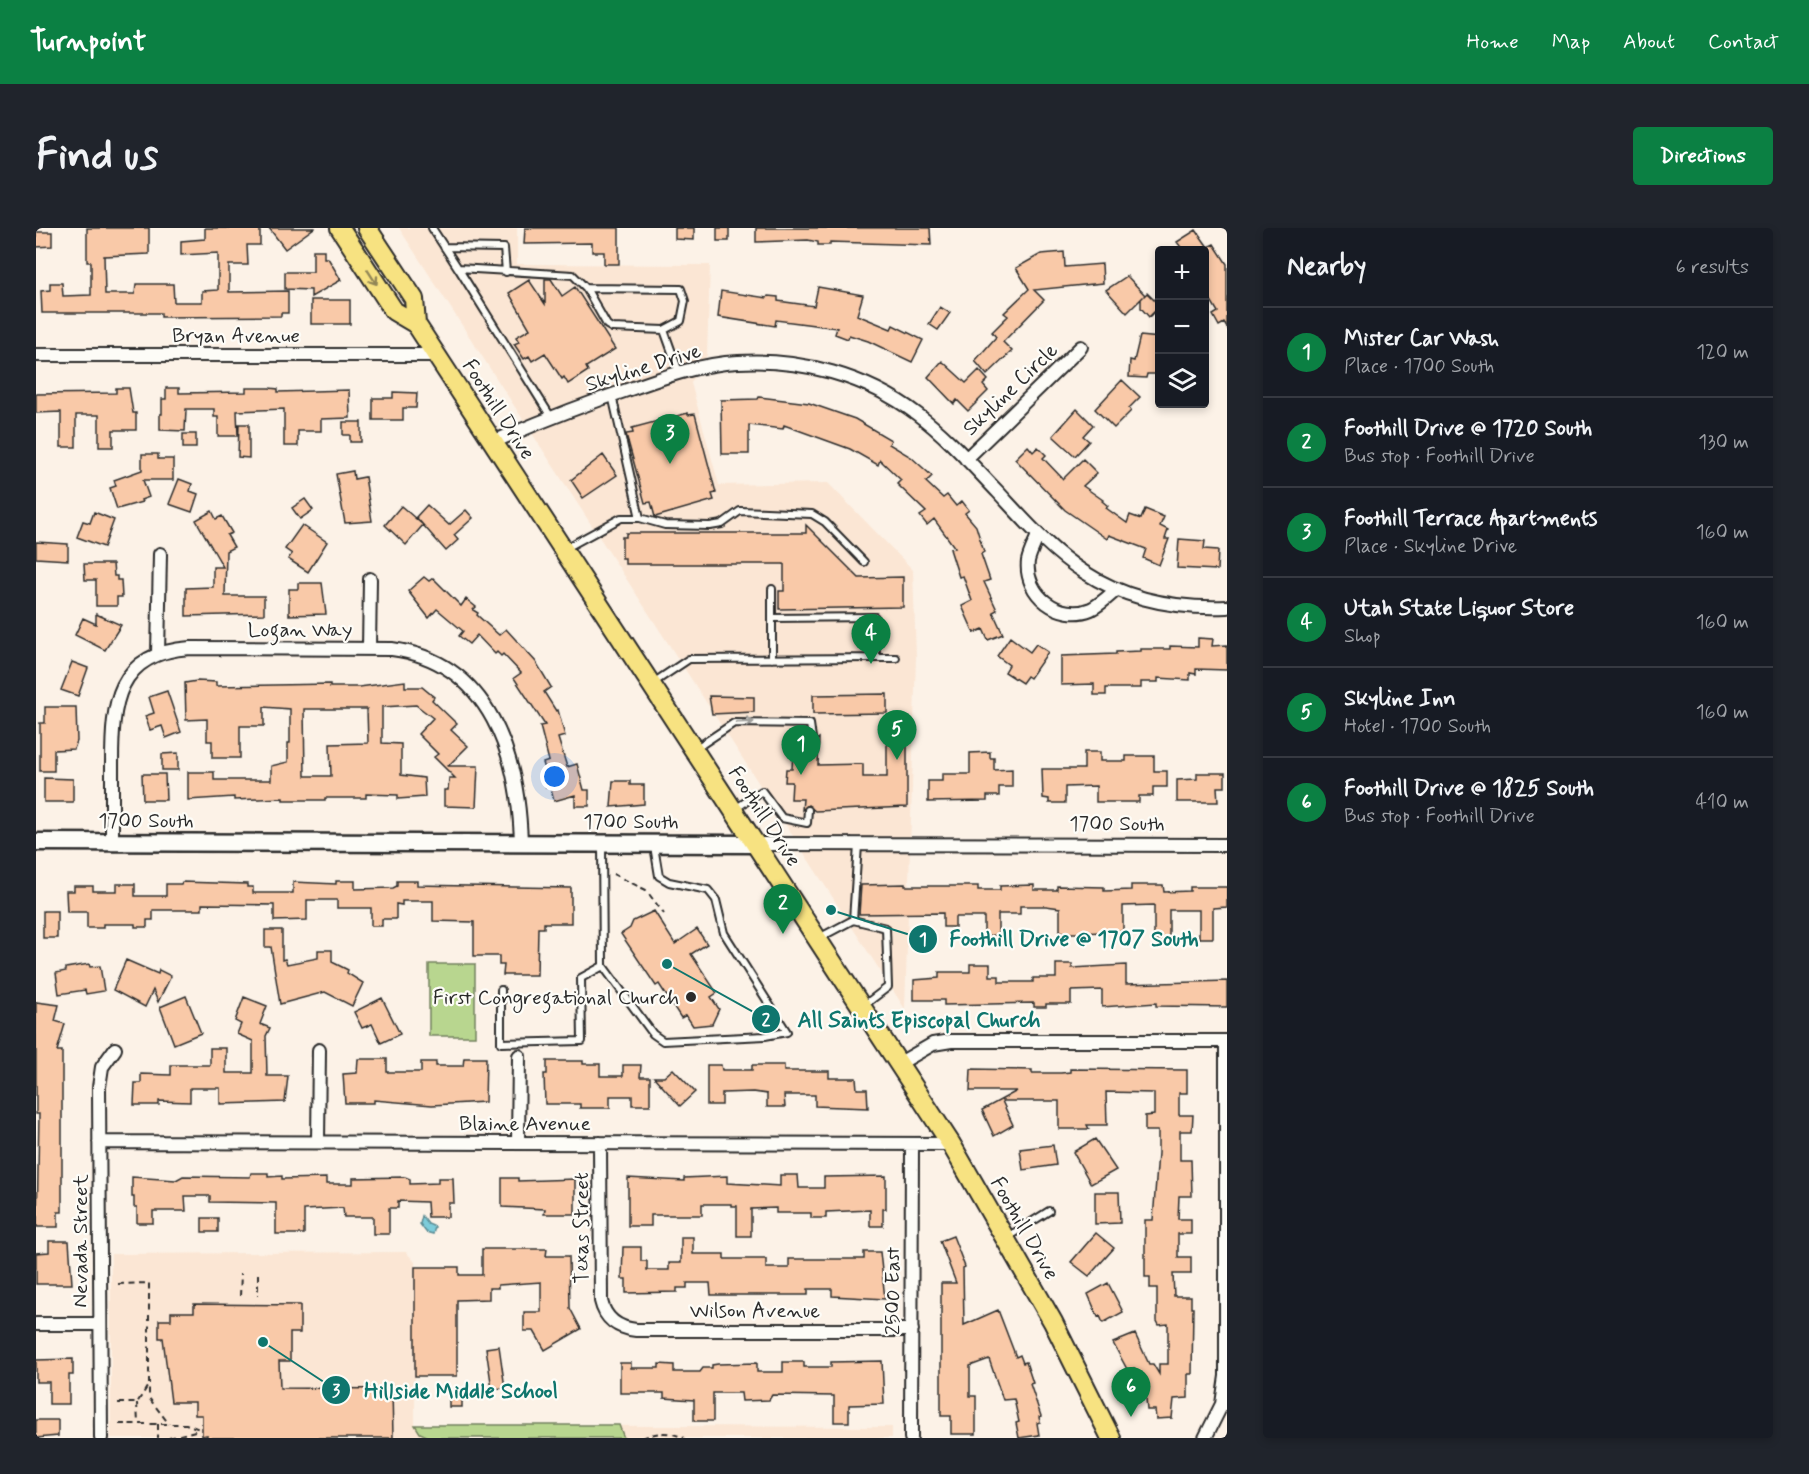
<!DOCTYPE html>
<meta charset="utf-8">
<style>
:root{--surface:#171b24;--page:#20242c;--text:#f1f3f6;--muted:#9ea1a6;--line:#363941;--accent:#0b8043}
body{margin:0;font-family:Mynerve,sans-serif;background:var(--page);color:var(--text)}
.controls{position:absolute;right:18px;top:18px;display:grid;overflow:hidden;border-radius:6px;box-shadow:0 3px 9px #0003}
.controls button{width:54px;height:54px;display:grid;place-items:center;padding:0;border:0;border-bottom:2px solid var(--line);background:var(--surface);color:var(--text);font:30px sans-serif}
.you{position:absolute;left:519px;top:549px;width:21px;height:21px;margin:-15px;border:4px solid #fff;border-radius:50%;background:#1a73e8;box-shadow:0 0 0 9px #1a73e833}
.badge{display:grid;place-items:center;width:39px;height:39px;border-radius:50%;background:var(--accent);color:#fff;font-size:20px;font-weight:700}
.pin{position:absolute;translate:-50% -50px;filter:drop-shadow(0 2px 3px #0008)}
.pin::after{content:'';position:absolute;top:32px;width:21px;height:18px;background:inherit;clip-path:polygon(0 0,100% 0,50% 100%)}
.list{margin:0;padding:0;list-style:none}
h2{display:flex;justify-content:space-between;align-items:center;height:78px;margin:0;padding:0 24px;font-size:26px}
h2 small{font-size:20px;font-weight:400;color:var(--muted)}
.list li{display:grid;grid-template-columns:39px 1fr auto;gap:18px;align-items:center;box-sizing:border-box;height:90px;padding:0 24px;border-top:2px solid var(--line)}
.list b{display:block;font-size:22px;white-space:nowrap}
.list p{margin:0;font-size:20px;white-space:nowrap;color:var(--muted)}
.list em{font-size:20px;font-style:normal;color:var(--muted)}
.icon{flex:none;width:33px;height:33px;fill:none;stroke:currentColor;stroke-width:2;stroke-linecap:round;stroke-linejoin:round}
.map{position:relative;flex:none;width:1191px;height:1210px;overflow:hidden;border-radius:6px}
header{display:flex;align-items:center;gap:36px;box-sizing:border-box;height:84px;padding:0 30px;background:var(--accent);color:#fff}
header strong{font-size:28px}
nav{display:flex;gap:33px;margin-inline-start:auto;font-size:21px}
.intro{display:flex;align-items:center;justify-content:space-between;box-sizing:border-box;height:144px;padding:0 36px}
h1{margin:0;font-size:42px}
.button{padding:15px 27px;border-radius:6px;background:var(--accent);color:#fff;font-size:21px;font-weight:700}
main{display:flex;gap:36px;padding:0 36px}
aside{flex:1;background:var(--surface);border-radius:6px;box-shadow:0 3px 9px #0003}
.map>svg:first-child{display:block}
.built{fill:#fbe6d4}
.green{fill:#b8d68f;stroke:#72805d;stroke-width:1.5}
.water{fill:#7dccda;stroke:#5c8c94;stroke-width:1.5}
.building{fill:#f9c9a8;stroke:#2b2b2b;stroke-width:1.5;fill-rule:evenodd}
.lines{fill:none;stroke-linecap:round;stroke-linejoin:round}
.lane-casing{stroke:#2b2b2b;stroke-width:10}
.street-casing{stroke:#2b2b2b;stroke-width:16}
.secondary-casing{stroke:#2b2b2b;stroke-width:21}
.primary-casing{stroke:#2b2b2b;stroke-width:22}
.path{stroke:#2b2b2b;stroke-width:2;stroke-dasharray:6 4.5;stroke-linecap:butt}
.lane{stroke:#fdfcf7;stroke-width:6}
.street{stroke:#fdfcf7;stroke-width:12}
.secondary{stroke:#fdfcf7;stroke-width:16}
.primary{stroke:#f7e281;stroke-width:18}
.oneway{stroke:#918656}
.oneway2{stroke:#9e9e9b}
.poi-dot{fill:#2b2b2b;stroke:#fdfcf7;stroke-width:2}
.labels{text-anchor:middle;stroke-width:4.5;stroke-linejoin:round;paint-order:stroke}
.street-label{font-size:21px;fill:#2b2b2b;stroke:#fdfcf7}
.poi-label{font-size:21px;fill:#2b2b2b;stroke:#fdfcf7;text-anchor:end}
.leader{fill:none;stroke:#0f766e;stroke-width:2}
.callout-dot{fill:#0f766e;stroke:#fdfcf7;stroke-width:2}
.mark-label{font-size:18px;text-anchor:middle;font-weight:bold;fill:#fff}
.callout-label{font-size:22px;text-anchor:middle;font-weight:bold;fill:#0f766e;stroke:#fdfcf7;stroke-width:4.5;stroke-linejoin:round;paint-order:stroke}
</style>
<header>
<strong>Turnpoint</strong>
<nav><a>Home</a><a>Map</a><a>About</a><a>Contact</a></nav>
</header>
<div class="intro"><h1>Find us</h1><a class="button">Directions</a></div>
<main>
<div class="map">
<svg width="1191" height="1210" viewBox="0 0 1191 1210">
<rect width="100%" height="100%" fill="#fcf2e7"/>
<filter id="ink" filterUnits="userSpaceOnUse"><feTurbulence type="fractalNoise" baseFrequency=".0167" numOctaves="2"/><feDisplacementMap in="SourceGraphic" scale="12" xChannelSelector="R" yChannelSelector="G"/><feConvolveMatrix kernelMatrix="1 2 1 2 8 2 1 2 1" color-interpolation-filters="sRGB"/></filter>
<g filter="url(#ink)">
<path class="built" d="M363,0H481V36L674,37L671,127L655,155L683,257L792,255L877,342L880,429L869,781Z
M370,1024L379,1034V1197L856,1199V1210H75V1026Z"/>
<path class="green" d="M393,736H439V808H393Z
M379,1197H583L588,1210H395L384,1205Z"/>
<path class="water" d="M386,988L392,996L399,999L397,1006L390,1004L384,996Z"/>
<path class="building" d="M51,0H113V26L68,28L69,66H99L100,56H137L138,74H166V63L182,62V25L145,27V13L169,11V0H224V17H211L212,37H193V64L252,63V85H245V88L125,89V85H6L5,63L14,62V55H26L27,68L55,67V34H51Z
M233,0H278L249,21Z
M489,0H583V36H568V24H556V15L488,16Z
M639,0H658V12L639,11Z
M681,0H693V13H681Z
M720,0H894L895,17L794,14V17H782V14L772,12L720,14Z
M1160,2L1172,19L1178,16L1191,36V100L1188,95L1183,98L1177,87L1182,84L1168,61V22H1147L1141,14Z
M0,4H16V18L0,19Z
M277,22H288V30H292L305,52L275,69V62L249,61V44H277Z
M1028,24L1029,39L1066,36L1067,55L998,62L1008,72L967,114L976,123L951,147L939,133L960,109L956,104L972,88L968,85L993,61L980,40L1005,26Z
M1091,48L1109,67L1091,85L1070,62Z
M509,51H515L526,68L539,59L579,121L550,139L552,143L532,156L528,149L526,151L509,125L496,133L493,128L488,131L478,116L483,114L480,109L494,101L473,65L493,52L509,76Z
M782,59L827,67L821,87L855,101L857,97L887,112L876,134L832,113L813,107L812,111L799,106L801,100L740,92L739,98L682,89L685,63L731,70L732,68L742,69V73L778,78Z
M1111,65L1124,78L1113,89L1105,80V71Z
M275,72H314V96H275Z
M904,79L914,85L902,102L893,96Z
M1104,108L1124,110L1122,146H1111L1110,150L1093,149L1094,132L1098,133Z
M906,133L930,155L943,142L952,152L947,157L952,163L932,183L921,172L918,176L892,149Z
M1086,152L1104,169L1093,180L1095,183L1078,200L1059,181Z
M80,160H93L97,185H100V202H77V219H63V187H40V219H25V184L0,185V166L80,165Z
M130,160H143V165L210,164V160H233L242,161V164L313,162L314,190L285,191V203H262V218H248V181L201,183L202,208H182V189H178V181H150L149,203L124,202V186H126V171H130Z
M357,164L381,165L380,180H367V192H337V170H357Z
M723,169L773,175L819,191L855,212L853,216L875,229L896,248L890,254L907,270L911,267L920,278L926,273L933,282L929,285L940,298L948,324L945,326L954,352L948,354L961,382L957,384L967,406L952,412L947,401L938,405L926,378L936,373L927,348L923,349L914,321L919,320L898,291L891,297L884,288L890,284L861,256L865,252L844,232L842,237L814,221L748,197L747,201L713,197V226H686L685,172L722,171Z
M1041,181L1057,197L1047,208L1053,213L1039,228L1017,208Z
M652,185V187L659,186L680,265L676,266L678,272L619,289L615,274L609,275L590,206L597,205L596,200Z
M307,194H325V214H314V207H307Z
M203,196H213V230L202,229Z
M147,206H160V220H147Z
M992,218L997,224L1002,219L1010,227L1007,230L1027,251L1047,231L1061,245L1047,258L1067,272L1066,273L1072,278L1070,280L1091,295L1094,287L1105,291L1109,281L1128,289L1124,298L1132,302L1129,311H1133L1123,337L1107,330L1110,321L1073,307L1071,311L1029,282L979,231Z
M106,226H122V231H137V252H107L113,269L105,272L106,274L81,281L74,260L80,258L78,252L106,242Z
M567,227L581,247L547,270L535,252Z
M317,243L318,251L329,249L336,293L309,295L300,246Z
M143,251L156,256L154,263L162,266L156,284L133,276Z
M269,271L277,282L264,291L256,280Z
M391,277L413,297L430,282L437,290L418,307L422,312L410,323L380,289Z
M365,278L387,297L370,317L349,297Z
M176,283L180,291L186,288L196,305L191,307L198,319L190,323L189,368H228V386L150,388V360L177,359V339H187L160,292Z
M58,284L78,292L68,319L41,309L47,293L54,295Z
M266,297L291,314L272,344L252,331L256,326L249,321Z
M770,297L823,350L867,349V379L743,381V363H748V336H589V330H586V309H590V305H770Z
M1143,311L1169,313L1168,321L1182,322L1181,342L1141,340Z
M0,314L32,316V332L0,330Z
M48,336H77L78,348H81V352H85L86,369H81V378H60V352H49Z
M388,349L393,353L397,350L425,378L430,371L440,379L437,382L442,385L441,387L463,407L470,401L500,434L515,459L508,464L520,483L522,482L529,508L522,510L531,539L541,536L548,562H553V578H539V567L518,573L514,558L510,559L507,548L511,547L507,535L513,533L504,498L509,497L478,450L485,445L467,426L465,428L461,424L459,426L441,407L433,416L423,408L427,403L401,381L393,390L372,363Z
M262,355H286L290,386L253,387V361H262Z
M60,386L85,397L69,422L39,407L47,390L60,396Z
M974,409L994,424L1000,416L1012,424L994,450L991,448L986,455L969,444L973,437L961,428Z
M1162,410L1177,411L1176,418L1191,417V442L1160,441V446L1154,445V452L1122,450V454H1105V460H1070V467H1058V456L1025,457V428L1080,426V424L1105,423V421H1134V418L1162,419Z
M36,434L52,440L42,468L25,462Z
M161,453L180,454V458L294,456V459H323L369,453V459H386L398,469L396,472L421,496L415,502L432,518L412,538H442L440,579L408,578V562H412L413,550H419L398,529L402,526L382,506L397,490L380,477L346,479V515L365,516V547L388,550L389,569L362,571V567L330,566V570H289V572H247V570L198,572V569L152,572V544H178V552H235V538L252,534V515H254V481L228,479V498H204V530H176V513H171V491L150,492L149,455ZM268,481H331L332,515L294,516L295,548H269Z
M131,463L145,504L130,510L126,498L114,502L109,488L118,485L113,469Z
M851,466V485L777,486V467Z
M673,468L718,469V484L676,486Z
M9,479H40L41,513L38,521L18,522V543H4V495H9Z
M758,508L771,509L776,515L783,510L782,537L827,536V549H851V516H871V579L779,583L772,577L766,582L767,571H755L756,554H749L750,541H756Z
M954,524V530H958V542L976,541V559H963V568H951V573L892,574V553H906V546H934V525Z
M1048,524H1064V533H1090V528H1118V543H1131V559H1117V568H1103V574H1060V558L1029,559V575H1013V571L1007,570L1006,541H1048Z
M142,525V542H126V526Z
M1161,545H1189V559H1181L1182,574H1141V552L1161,551Z
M106,546H129L130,572H107Z
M8,550L37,551V574H8Z
M577,553H594V557H608V576L575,579Z
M300,653H319V661L357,660L361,658V653H381V657L535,660V695H508V700H502L501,747H467L468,737H463V728H438V694L397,693V673H366V677L360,676V691H346V698H335V680H301V672H271V692L238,693V677L166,676V682H117V692H111V699H99V696H67V700H51V684H31L30,663H38V658H57V663H81V656H99V668H130V656H145L146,654L211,656V659H217V665H257V654L300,656Z
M869,656V658H942V662H964V658L998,657V662H1021V658L1068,659V663L1095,662V657H1127L1128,664L1154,663V659H1191V679L1177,680V710H1163V682H1133V712H1118V677L1087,678V703L1045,705H1024V680L1010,678H984V686H962V707L948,708V689H919V699H907V685L823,686L825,657Z
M7,683H21V710H7Z
M618,683L639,716L661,701L671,716L655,726L681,765L675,769L683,781L676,796L657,798L650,787L645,790L623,756L620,758L585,706L594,700L597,693Z
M229,702H246V732L249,731L251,736L282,730V722H296V734L312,742L311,745L327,755L316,778L289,764L244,776L235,719H229Z
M90,732L122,746L123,742L135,748L122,774L117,762L109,779L77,762Z
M53,736L54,739L64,738L68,763L50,766L49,762L23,766L20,745L30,743V740Z
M934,736H954V748H963V754H997V750H1020V736H1036V740L1090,737V756L1191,753V779L1120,778V775L1066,779V762L1035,763V776H1010V779H998V775L908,777V772H878V752L903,750V744H934Z
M150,768L165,805L138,816L124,779Z
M208,769L231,778L224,796L234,800L230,808L231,848H252L249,874L184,876V860H154V874L123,873V877H98L99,855H105V846L135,847V837H174V820H190V845H217V813L201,806L205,796L199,793Z
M346,770L364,806L345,815L336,796L326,800L318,784Z
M0,774L23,777L19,793L29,796L21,823H26V984H22V999H1L3,886H0Z
M428,830H450L449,874L396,877L338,872V875H309L307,846L321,845L322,831H351V844H385V834H400V838H427Z
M511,833H547V836H564V848H587V837H605L604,849H614V877H596V868H574V880H544V876H509L508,846H511Z
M671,837H685L686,842H716V837H748V843H793V850H820L821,861H831L832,880L779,878V867H748L749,879H731V866L717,864L686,865V877H671Z
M637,841L659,864L644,878L618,849H628Z
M935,841L996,842V845H1025L1034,844V841L1151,842V865H1143V887H1157L1156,903H1144V932H1155L1156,968H1143L1142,991H1155V1006H1142V1029H1155V1046H1137L1138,1068H1155V1080H1157L1156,1146H1152V1170L1138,1171L1136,1190L1120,1191L1119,1182H1111L1109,1159L1098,1140L1092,1143L1077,1115L1099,1106L1113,1136H1117L1123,1146V1136H1132V1096L1123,1097L1121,1093V1060H1114V1049H1109V992H1117L1122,925V903H1109V888L1118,887V865L1070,864L1071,897H1051L1053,901H1023V873H966L977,897L958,908L946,882L981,863H934Z
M1059,911L1080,942L1055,956L1037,924Z
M1017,917L1020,937L987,942L984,921Z
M215,945H232V949L246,948V951L290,950V956H317V950L369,949L374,951V956L402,955V950H417L418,975H412V989H392L391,974L362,973V980H353V1006H337V989H308L307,980L268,982V1006H240V975L174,974V968H149L150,983H117V995H101V979H98V969H96V949L140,952L147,948L214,949Z
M744,947H762L763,960H788V949L850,948V981H847V998H834V982L790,984V990H775V985H740V980L715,981V1008H701V978H695V976H666V987H615V998H592V950L648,953V950L691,948V955L744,958Z
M466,950H482V953L539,951V986H508L509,981L466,979Z
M1059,964H1083L1084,995L1059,996Z
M166,990H182V1004H166Z
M1060,1005L1078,1020L1053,1048L1035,1034Z
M917,1008L929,1039L927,1040L928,1097L962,1082L980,1129L984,1127L987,1135L990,1134L997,1155L994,1156L1005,1188L1003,1189L1004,1194L1001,1195L1003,1207L983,1210L980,1195L983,1194L978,1171L967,1172L953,1131L934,1138V1168H940V1206H915V1188H905V1055H920L904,1013Z
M645,1009H657V1026H688V1031H730V1040H753V1031H828V1024H844L849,1071L796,1068V1061H772V1067H675L674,1055H651V1060H641V1064L590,1065V1051H586L587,1019H605V1033H611V1042H633V1035H645Z
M13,1013H33L36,1056H0V1025L13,1024Z
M446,1021H511L510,1028H533L534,1080L545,1101L509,1122L498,1103H488V1084H505V1054L462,1057V1060H453V1071L421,1072V1148H379V1039H423V1047H446Z
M1072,1055L1087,1084L1067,1095L1064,1088L1062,1089L1052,1066Z
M158,1076L264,1077V1105H254V1133H243L244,1160L356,1161L357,1210H171V1207L166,1208V1187H159V1174H135L127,1110H123V1092H135V1084H158Z
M463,1118L469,1160L456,1161L450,1120Z
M37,1131V1147H33V1176H13V1154H0V1132Z
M846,1133L848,1176L813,1177V1194H798V1168L736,1167L733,1172L706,1173L705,1165H677V1193H658V1172L628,1170V1165H584V1135H595V1140H623V1136L638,1137V1144H664L667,1140H676V1137L682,1136L721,1135V1144H747V1134H768V1139H795V1134Z
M413,1167H426V1179H413Z
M0,1192H22V1208L0,1210Z"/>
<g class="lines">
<defs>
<path id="lane" d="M396,0L422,40L537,47L550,60L645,61L649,73L645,93L628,102L643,144
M408,19L468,20L470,44
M422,40L515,189
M550,60L571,97L576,100L628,102
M576,167L604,290L629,297L674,298L686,296L704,283L776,286L789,294L828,334
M528,321L585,290H604
M736,361V390
M840,430H860
M617,455L653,431L840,430L839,389L736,390V431
M659,521L698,495L774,496L776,510
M699,581L726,563L746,590L771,595L772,582
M817,692L822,617
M783,710L817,692L850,700L852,759L827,778
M567,738L617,806L627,813L729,808L751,804L688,705L680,672L672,662L633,654L623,648L618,618
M465,762V815L546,813L545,750L567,738L566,617
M970,1010L1013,983"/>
<path id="street" d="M0,127H400
M457,214C503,194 549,176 597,160C631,148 665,136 702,134C764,130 831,148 881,186C911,208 936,237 962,264C989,293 1015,323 1048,344C1091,372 1141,381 1191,379
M930,231L1045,119
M1002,307C999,315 994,324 992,333C988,367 1024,394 1055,381C1065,376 1073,368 1081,361
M333,421L334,351
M122,426L124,326
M76,614C76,588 76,562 76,536C76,476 80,425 154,420L356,421C455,434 483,530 485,616
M720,616L1191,617
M864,835L897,816L915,813H1191
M63,914L915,916
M282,914L283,822
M482,915L483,828
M564,915L565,1073C569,1091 582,1100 600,1102H876
M0,1096H64
M65,1210L63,859L66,839L79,821
M875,1210L876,916
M1169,1210L1186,1176L1190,1148V813"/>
<path id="secondary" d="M0,614L720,616"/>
<path id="primary" d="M304,0L358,83L380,96L915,916L1017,1094L1075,1210
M331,0L378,71L380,96"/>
</defs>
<use href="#lane" class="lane-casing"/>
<use href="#street" class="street-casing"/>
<use href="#secondary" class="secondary-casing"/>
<use href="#primary" class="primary-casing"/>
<path class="path" d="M577,646L610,662L628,686
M222,1046V1068
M82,1056L113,1055V1170L133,1196
M204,1068L205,1046
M82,1175H101L113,1156
M101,1175L102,1196
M83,1196H150L166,1202
M122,1196V1210
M133,1210L163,1202
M606,1210C621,1204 633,1203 648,1210"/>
<use href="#lane" class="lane"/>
<use href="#street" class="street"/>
<use href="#secondary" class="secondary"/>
<use href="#primary" class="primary"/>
</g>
<defs><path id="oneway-shaft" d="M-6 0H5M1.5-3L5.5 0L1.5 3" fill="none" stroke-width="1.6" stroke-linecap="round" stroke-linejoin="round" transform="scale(1.5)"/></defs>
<use class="oneway" href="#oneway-shaft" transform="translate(336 49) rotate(57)"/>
<use class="oneway2" href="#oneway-shaft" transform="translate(709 494) rotate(-2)"/>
</g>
<circle class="poi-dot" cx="655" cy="769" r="6"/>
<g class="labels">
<g class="street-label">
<text x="200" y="114">Bryan Avenue</text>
<text transform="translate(607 139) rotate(-17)" y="7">Skyline Drive</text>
<text transform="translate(974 161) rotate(-44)" y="7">Skyline Circle</text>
<text transform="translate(463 181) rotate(57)" y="7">Foothill Drive</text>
<text x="264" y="408">Logan Way</text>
<text transform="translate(729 588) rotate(57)" y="7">Foothill Drive</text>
<text x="110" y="599">1700 South</text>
<text x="595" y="600">1700 South</text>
<text x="1081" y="602">1700 South</text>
<text x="489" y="902">Blaine Avenue</text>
<text transform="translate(545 1000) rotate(-90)" y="7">Texas Street</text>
<text transform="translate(989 1000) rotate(60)" y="7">Foothill Drive</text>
<text transform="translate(44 1013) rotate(-90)" y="7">Nevada Street</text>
<text transform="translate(856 1063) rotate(-90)" y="7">2500 East</text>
<text x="719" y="1089">Wilson Avenue</text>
</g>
<g class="poi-label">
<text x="643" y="776">First Congregational Church</text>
</g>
</g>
<path class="leader" d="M795 682L887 711M631 736L730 791M227 1114L300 1162"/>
<g class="callout-dot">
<circle cx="795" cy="682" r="6"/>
<circle cx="631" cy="736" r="6"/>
<circle cx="227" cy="1114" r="6"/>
<circle cx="887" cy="711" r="15"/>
<circle cx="730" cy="791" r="15"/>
<circle cx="300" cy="1162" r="15"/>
</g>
<g class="mark-label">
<text x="887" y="717">1</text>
<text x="730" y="797">2</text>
<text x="300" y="1168">3</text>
</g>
<g class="callout-label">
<text x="1038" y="718">Foothill Drive @ 1707 South</text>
<text x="883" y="799">All Saints Episcopal Church</text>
<text x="425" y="1170">Hillside Middle School</text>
</g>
</svg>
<div class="controls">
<button>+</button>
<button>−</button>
<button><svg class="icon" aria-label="layers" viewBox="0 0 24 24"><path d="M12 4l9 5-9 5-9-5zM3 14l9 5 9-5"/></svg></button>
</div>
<div class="you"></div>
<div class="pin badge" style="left:765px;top:547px">1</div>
<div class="pin badge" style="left:747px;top:706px">2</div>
<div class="pin badge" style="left:634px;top:236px">3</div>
<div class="pin badge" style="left:835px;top:436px">4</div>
<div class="pin badge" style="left:861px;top:532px">5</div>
<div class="pin badge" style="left:1095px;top:1189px">6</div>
</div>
<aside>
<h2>Nearby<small>6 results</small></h2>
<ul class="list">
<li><span class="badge">1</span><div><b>Mister Car Wash</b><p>Place · 1700 South</p></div><em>120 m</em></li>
<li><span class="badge">2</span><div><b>Foothill Drive @ 1720 South</b><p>Bus stop · Foothill Drive</p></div><em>130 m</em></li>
<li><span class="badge">3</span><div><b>Foothill Terrace Apartments</b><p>Place · Skyline Drive</p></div><em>160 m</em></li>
<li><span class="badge">4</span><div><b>Utah State Liquor Store</b><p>Shop</p></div><em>160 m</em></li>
<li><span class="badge">5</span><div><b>Skyline Inn</b><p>Hotel · 1700 South</p></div><em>160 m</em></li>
<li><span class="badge">6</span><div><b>Foothill Drive @ 1825 South</b><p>Bus stop · Foothill Drive</p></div><em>410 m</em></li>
</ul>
</aside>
</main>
